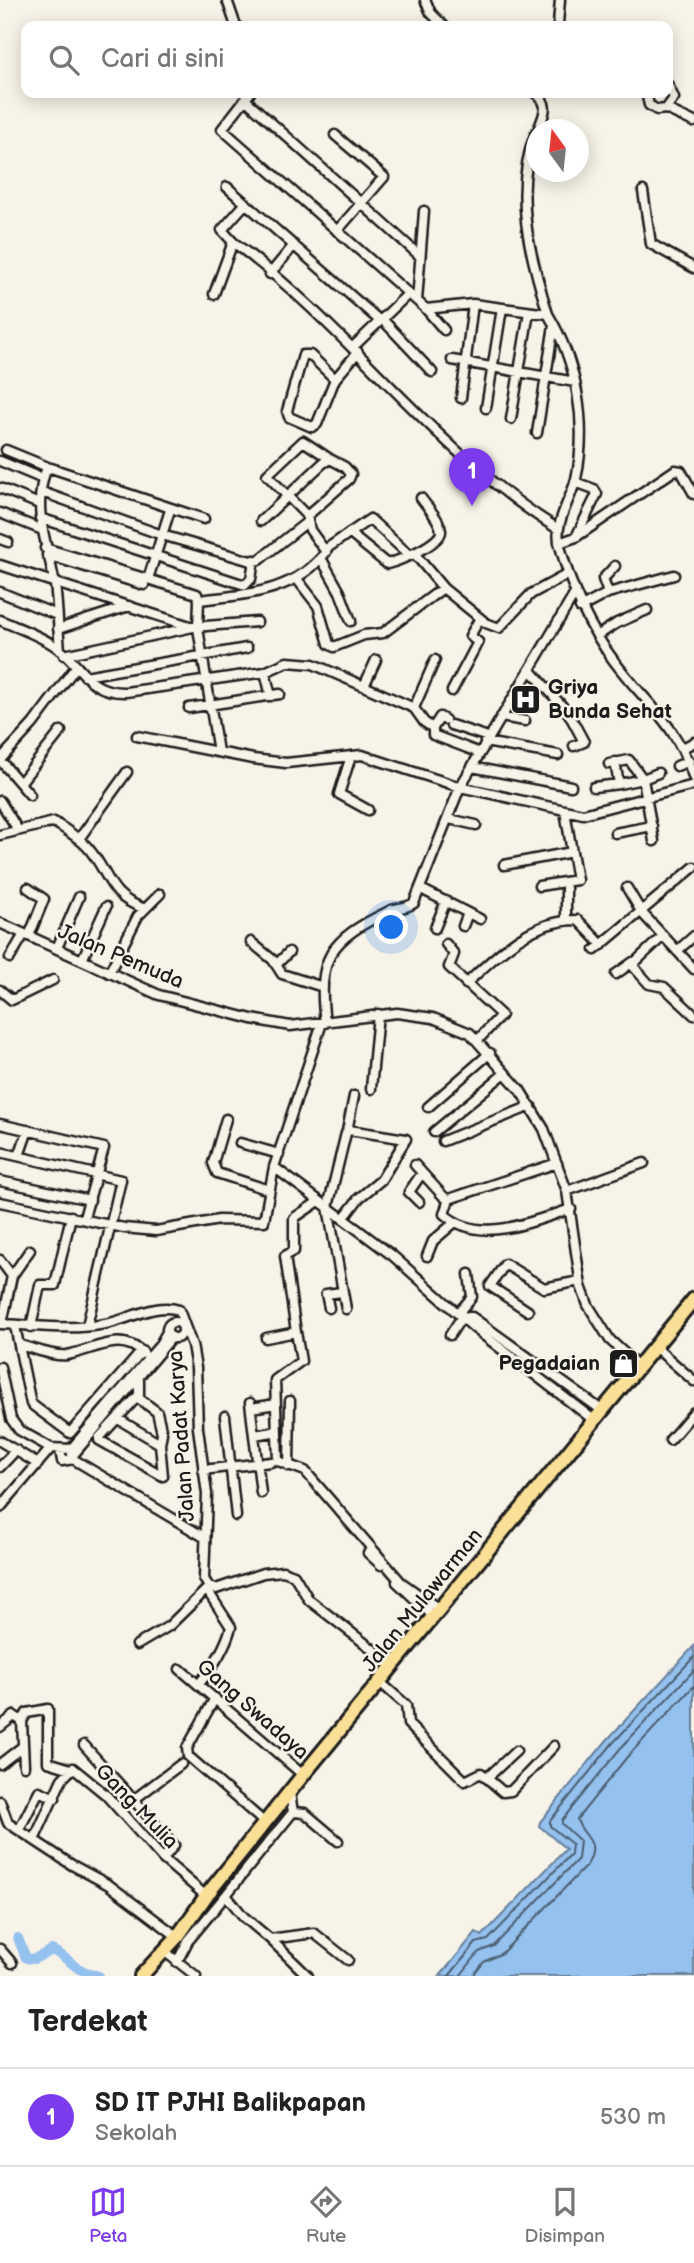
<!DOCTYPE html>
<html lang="id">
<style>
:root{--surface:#fff;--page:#f2f2f2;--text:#222;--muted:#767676;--line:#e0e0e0;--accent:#7c3aed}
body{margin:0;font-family:"Balsamiq Sans",sans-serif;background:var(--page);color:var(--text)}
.compass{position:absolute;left:526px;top:119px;width:63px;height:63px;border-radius:50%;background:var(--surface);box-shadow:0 4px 18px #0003;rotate:345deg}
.you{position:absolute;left:392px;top:928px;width:24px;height:24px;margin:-18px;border:5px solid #fff;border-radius:50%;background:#1a73e8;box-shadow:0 0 0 10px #1a73e833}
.badge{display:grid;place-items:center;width:46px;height:46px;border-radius:50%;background:var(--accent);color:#fff;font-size:23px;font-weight:700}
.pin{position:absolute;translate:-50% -58px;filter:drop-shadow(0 2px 4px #0008)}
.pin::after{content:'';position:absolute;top:37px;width:24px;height:21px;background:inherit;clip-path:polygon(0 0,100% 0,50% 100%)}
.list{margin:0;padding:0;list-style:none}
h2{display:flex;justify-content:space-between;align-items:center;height:91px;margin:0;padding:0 28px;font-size:30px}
h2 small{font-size:23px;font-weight:400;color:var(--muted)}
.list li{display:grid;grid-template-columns:46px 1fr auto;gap:21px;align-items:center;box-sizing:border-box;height:98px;padding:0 28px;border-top:2px solid var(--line)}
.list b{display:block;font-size:26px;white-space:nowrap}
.list p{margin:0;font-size:23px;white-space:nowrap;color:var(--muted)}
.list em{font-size:23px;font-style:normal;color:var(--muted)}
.icon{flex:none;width:38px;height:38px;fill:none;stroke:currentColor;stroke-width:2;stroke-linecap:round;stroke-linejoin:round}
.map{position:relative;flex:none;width:694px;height:1976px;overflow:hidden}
.search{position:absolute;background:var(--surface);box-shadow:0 4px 18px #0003;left:21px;right:21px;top:21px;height:77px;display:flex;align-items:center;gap:18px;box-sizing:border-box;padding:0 24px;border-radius:14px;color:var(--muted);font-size:26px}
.sheet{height:189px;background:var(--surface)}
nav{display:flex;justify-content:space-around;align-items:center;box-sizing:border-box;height:98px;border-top:2px solid var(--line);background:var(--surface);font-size:19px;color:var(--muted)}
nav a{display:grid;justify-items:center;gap:4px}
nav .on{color:var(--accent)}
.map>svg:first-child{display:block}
.water{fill:#95c1ee;stroke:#657f9a;stroke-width:2}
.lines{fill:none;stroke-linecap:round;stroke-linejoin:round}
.shore{stroke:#4c5e70;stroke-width:2}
.river{stroke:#95c1ee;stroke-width:10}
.minor-casing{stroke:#1c1c1c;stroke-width:13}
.highway-casing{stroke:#1c1c1c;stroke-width:18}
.minor{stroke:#f7f3e8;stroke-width:8}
.highway{stroke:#fadf96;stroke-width:12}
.labels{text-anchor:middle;stroke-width:5;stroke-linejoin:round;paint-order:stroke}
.poi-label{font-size:21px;font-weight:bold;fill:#1c1c1c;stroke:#f7f3e8;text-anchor:start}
.street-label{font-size:21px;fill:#1c1c1c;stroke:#f7f3e8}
</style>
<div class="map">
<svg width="694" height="1976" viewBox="0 0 694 1976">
<rect width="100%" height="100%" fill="#f7f3e8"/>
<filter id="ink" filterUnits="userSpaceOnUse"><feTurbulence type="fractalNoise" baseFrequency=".0143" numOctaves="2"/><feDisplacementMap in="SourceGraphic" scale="14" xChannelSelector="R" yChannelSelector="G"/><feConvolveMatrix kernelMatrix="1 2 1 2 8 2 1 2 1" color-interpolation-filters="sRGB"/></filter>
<g filter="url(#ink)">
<path class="water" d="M694,1646V1976H440L476,1932L482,1936L566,1849L539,1826L540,1822L607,1740Z"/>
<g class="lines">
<path class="shore" d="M449,1976L476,1943L488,1940L571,1854L572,1844L550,1826V1821L612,1744L694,1657
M460,1976L479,1952L494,1946L578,1859L580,1841L562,1824V1820L619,1750L694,1670
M473,1976L484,1962L502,1953L587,1865C602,1839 581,1837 577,1819L627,1757L694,1686"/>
<path class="river" d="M18,1938L26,1958L34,1959L52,1950C75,1961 70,1969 99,1976"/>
<defs>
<path id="minor" d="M227,0L236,26
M425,0L431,13L444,26
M558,24L560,0
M250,93L222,129L417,301
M535,93C551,104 544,114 538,130
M646,93L649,105L657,110L666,109L674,98L668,85
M246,100L420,256
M666,109L694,122
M536,132C512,191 530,256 548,314
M335,135L384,177L337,231
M227,187L380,321
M643,191L651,244L694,268
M424,211L417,301L426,309L473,304L548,314C577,362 588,424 576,479C571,500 553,523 560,546C571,588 587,625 614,661C647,705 676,722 694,779
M233,242L222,230L246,203
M270,274L294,245
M214,294L233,242C350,328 434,452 558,529
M426,309L444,330
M382,319L432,372
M353,347L407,295
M452,360L575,382
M335,379L310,355H303L287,411L289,417L312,427L317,424L335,379L358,352
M461,398L473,304
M486,408L502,308
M511,419L529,312
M537,433L554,325
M6,450L50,468
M0,461L43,479
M575,482L594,489L597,494L576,537
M0,488L39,504
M42,492L162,535L251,561L259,560L307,522
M0,513L40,529
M307,516L267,475L303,441L330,459
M40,518L245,585L251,579L254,560
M261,521L323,463L330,459L345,467L351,474L349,479L307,516
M349,533L387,564C399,561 442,543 441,531C440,519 427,507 421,498
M0,539L8,542
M559,543L576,537L675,470L681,471L694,494
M45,548L197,594L199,600
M326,549L370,519L408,554
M414,553L443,588
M47,555L144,585
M321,558L340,592L351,621
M0,565L193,627
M148,579L170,510
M297,579L318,606L329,644L334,647L364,635L383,633L443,588L486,623L499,628L531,594L568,574
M0,592L57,615
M608,593L603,579L615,566
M199,600C247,594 294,593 326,552L310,530L307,516
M199,600L198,628L218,752
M580,608L608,593L674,575
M0,620C18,628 39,635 55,646C83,665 86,693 126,692L265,672L287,662L313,664L414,708L424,722L433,728V735L480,753
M58,629L129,606
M597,636L617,623L647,610
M60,650C58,629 58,606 55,585C48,544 31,510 46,470L51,468L204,519
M64,655L193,627L257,622
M530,669L569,714L584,742L574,746
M265,672L271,696
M85,676L247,648
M364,686L376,660
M452,691L478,642L470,636L480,618
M189,708L280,694
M414,708L435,660
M501,717L525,721
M451,725L488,737
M433,728L440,717L445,720
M137,736L253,759L286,763L362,755L460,787L583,814L694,785
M485,742L558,755
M683,748L694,742
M351,756L339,794L368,810
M0,760L33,724L75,668
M0,760L30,795
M615,762L619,784L643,779L654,841
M609,764L629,760L643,779L658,773
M677,766L689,761
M472,767L571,786
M20,783L61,731
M594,787L619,784
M0,801L18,830
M449,819L476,825
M615,833L652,826
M0,835L54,822C66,830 80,838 89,849C110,874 108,896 143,908
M79,839L127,772
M504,865L572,852L565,811
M539,886L577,880L572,852
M28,888L44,899L29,936
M627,888L642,913L694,969
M421,889L468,913L463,926
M468,913L480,919
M566,921V888
M0,923L159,995L252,1019L290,1026L397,1013L433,1018L470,1033L520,1090L544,1129L567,1191L581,1286L588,1305L610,1340L638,1366
M435,928L446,901
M662,937L632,965L649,984L664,987L694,1015
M251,942L273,960L282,974L323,987
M446,944L454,954L449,967L501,1015L478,1040
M57,948L79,897
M595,950L694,867
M677,951L694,936
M10,958L24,934
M82,960L106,907
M276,965L289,952
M109,973L138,916L160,894
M616,974L633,962
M466,984C498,954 530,920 578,920L602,945
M0,990L12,1000L53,980
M325,1023C317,957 329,940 389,911C397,907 406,909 414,903L460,787L574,595
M371,1089L378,1014
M428,1107L490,1053
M226,1119L213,1163L217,1173L269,1190
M0,1124L104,1148L85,1214
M347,1131L354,1096
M434,1132L505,1073
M443,1141L531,1106
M240,1143L279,1154
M0,1152L121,1180L87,1326
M19,1156L28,1130
M415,1165L444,1197L449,1199L557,1163
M274,1167L393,1256L473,1327L595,1421
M0,1181L90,1200
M567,1191L644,1163
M449,1199L444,1214C480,1246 532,1221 571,1209
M0,1202L124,1228L156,1231L219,1220L264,1221L274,1167L322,1023
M419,1202L409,1192L422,1173
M343,1219L359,1198L381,1180L406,1139L349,1130L346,1133L328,1207L346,1309
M427,1256L433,1241L454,1223
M0,1260L12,1276
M329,1308L326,1294L342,1292
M528,1311L490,1286L505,1264L544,1288L580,1281
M459,1312L472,1297L469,1274
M466,1317H472L603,1411
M167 1330a8 8 0 1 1 16 0a8 8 0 1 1-16 0Z
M0,1324C36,1325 69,1331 105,1324C129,1320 155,1302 179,1310L192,1345L196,1368L198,1428L207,1494L204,1579L209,1587L216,1589L263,1573L283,1571L294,1575L309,1600L393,1665
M2,1324L12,1276L30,1250
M15,1326L31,1404L70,1433L142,1351
M31,1327L40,1285H55L71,1216
M296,1332L301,1361L275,1380L278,1461L305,1471L401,1582L439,1609
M450,1335L463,1315
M266,1338L296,1332L285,1256L294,1251V1218L319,1201
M19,1345C33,1348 53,1357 67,1355C95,1350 121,1330 144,1354
M655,1347L694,1381
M0,1367L11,1419L19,1430L51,1448L71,1449L73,1459L62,1461L60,1450
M137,1397L157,1412L162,1433L160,1444
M250,1403L261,1493
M251,1408L270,1405
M225,1416L236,1516
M118,1419L160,1444L163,1476L99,1440V1438L139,1395V1380
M254,1435L273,1432
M670,1440L694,1412
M0,1441L38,1464
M71,1449L159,1346L167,1332
M74,1454L172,1337
M73,1459L204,1537
M289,1466L290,1401
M0,1467L16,1450
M203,1470L271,1462
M0,1508L51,1448
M368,1553L381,1565
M397,1582L433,1616
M137,1645L169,1626L209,1587
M180,1669L303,1775
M381,1683L406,1705L408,1724L465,1781L481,1773L503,1792L511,1791L554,1746
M199,1684C213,1667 225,1649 231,1627L207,1590
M215,1698L187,1748L188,1756L265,1823
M22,1721L27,1713L48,1709V1762L71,1769
M0,1727L14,1716L22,1721L24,1766
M84,1745L174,1845L163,1859
M0,1764L22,1747
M487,1778L516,1751
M290,1793L293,1812L226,1895L244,1917L270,1939L314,1933L348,1960
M0,1801L8,1823L72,1865L109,1885L174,1934
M132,1801L181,1764
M293,1812L305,1813L338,1841
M19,1830L39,1791L55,1798
M34,1840L62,1779L73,1768L106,1795L163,1859L206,1896
M270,1939L308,1976
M0,1949L12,1963
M164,1951L196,1976
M177,1962L188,1941L226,1895"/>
<path id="highway" d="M141,1976L178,1936L206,1896L303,1775L694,1299"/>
</defs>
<use href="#minor" class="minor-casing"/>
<use href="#highway" class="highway-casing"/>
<use href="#minor" class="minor"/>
<use href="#highway" class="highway"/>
</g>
</g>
<defs>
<symbol id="hospital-square" viewBox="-11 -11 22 22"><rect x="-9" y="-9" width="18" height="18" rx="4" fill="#1c1c1c" stroke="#f7f3e8"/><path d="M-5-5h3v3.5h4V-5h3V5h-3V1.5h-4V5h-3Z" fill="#fff"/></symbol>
<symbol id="shop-square" viewBox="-11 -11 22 22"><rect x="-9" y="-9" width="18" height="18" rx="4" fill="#1c1c1c" stroke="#f7f3e8"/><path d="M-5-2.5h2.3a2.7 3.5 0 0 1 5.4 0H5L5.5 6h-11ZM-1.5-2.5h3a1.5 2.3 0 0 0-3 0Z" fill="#fff"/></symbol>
</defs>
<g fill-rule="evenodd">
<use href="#hospital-square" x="508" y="682" width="35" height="35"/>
<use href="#shop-square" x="606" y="1346" width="35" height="35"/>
</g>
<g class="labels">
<g class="poi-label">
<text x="548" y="694">Griya<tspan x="548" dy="24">Bunda Sehat</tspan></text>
<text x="600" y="1370" text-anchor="end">Pegadaian</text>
</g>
<g class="street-label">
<text transform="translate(121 956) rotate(23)" y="7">Jalan Pemuda</text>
<text transform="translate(181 1436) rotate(-94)" y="7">Jalan Padat Karya</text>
<text transform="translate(422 1600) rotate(-51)" y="7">Jalan Mulawarman</text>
<text transform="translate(253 1709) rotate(41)" y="7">Gang Swadaya</text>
<text transform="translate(137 1806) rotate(46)" y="7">Gang Mulia</text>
</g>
</g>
</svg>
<svg class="compass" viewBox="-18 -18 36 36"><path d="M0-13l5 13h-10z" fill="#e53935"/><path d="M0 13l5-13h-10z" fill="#767676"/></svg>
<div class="you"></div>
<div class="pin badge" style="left:472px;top:506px">1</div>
<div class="search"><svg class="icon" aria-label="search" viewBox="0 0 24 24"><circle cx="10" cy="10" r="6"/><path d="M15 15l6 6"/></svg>Cari di sini</div>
</div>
<section class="sheet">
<h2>Terdekat<small></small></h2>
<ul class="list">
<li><span class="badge">1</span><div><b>SD IT PJHI Balikpapan</b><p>Sekolah</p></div><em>530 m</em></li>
</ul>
</section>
<nav>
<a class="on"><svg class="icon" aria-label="map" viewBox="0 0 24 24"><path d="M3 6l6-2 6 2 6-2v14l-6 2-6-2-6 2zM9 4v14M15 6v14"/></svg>Peta</a>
<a><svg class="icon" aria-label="directions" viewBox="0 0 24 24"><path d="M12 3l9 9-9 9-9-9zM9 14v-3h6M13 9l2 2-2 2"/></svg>Rute</a>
<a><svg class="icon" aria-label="saved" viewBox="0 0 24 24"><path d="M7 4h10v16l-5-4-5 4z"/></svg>Disimpan</a>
</nav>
